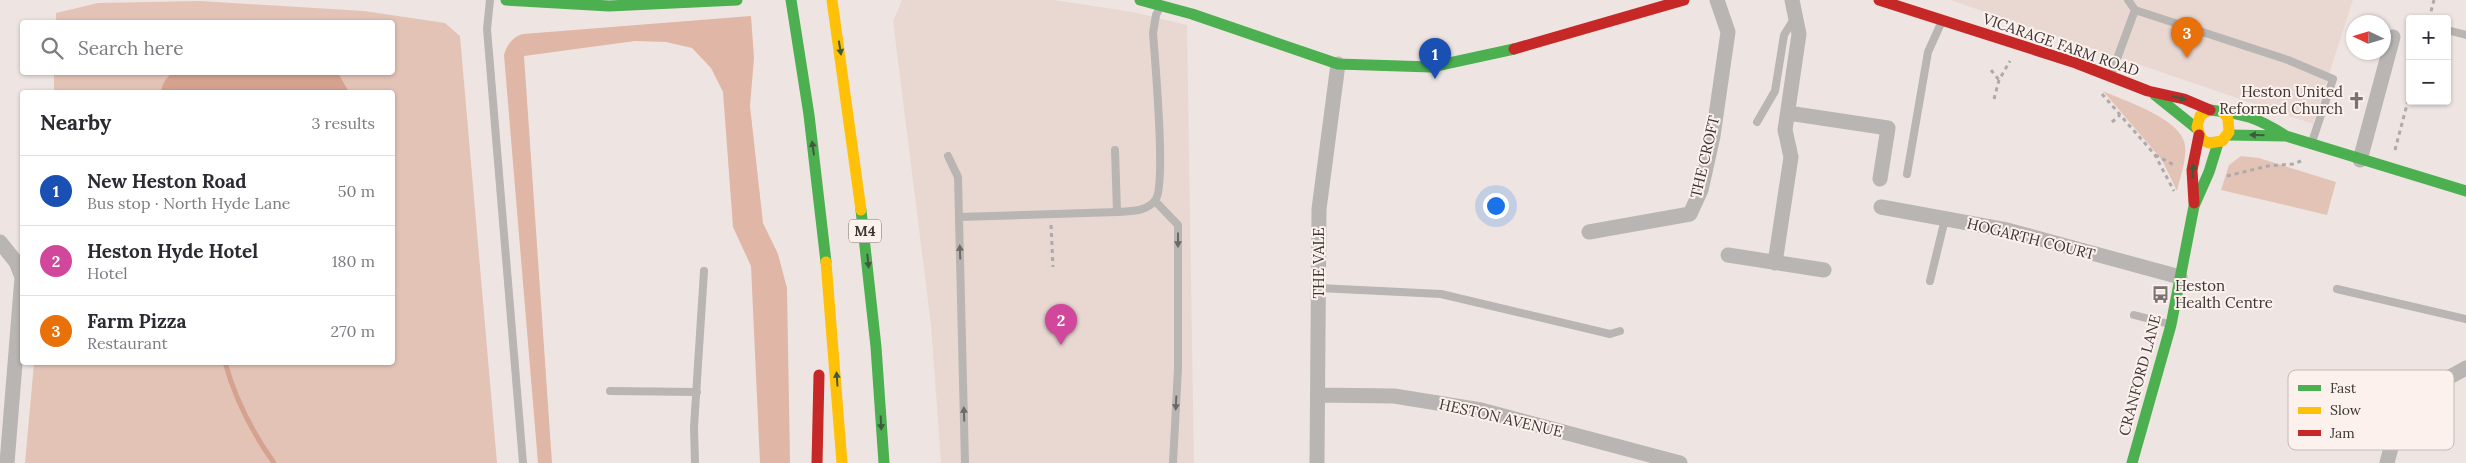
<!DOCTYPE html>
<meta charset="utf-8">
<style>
:root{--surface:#fff;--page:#f7f7f7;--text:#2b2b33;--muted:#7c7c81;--line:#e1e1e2;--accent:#7a7371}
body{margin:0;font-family:Lora,serif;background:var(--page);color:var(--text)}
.controls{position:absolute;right:15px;top:15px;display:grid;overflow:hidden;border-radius:5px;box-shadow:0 1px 4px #0004}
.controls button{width:45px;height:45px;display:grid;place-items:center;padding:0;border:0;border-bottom:1px solid var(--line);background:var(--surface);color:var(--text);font:25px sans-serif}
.compass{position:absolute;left:2346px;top:15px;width:45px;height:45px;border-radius:50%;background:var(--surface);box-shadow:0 1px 4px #0004;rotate:274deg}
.you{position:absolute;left:1495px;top:205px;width:18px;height:18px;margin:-12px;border:4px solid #fff;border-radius:50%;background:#1a73e8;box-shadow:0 0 0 8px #1a73e833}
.badge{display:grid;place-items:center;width:32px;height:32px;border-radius:50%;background:var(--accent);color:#fff;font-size:16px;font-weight:700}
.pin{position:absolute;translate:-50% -41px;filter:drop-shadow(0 1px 2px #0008)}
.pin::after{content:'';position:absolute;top:26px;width:18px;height:15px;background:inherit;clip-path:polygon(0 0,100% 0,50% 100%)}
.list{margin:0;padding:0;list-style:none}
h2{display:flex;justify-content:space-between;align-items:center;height:65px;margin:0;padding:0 20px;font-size:21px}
h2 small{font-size:16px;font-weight:400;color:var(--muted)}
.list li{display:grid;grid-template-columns:32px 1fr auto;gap:15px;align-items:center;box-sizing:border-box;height:70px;padding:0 20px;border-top:1px solid var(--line)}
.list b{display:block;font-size:19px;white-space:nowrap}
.list p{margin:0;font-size:16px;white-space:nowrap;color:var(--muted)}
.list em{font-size:16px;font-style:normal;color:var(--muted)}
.icon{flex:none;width:28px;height:28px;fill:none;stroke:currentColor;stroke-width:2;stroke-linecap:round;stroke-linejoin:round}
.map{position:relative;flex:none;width:2466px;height:463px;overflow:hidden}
.search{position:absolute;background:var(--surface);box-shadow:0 1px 4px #0004;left:20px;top:20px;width:375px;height:55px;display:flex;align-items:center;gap:12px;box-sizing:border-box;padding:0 18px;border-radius:5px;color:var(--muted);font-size:19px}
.panel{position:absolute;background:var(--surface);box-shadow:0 1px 4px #0004;left:20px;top:90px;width:375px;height:275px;border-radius:5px}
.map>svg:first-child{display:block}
.built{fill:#e9d8d2}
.green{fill:#e4c3b7}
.forest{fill:#e0b6a6}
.water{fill:#d5a28f}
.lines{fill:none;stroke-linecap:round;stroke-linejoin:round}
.stream{stroke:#d5a28f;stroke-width:5}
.path{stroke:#adaaa9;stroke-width:3;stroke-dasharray:4 4;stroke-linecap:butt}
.lane{stroke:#b8b5b3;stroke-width:8}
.street{stroke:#b8b5b3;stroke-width:15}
.fast{stroke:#4caf50;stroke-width:11}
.slow{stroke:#ffc107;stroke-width:11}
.jam{stroke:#c62828;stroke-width:11}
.oneway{fill:#405a3c}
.oneway2{fill:#6d6967}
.labels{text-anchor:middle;stroke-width:4;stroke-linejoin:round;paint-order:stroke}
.shield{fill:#fdf1ed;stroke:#756e6c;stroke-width:1}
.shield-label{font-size:14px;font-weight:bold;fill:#3b3634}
.street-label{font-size:15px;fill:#3b3634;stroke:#fdf1ed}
.poi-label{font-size:15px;fill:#3b3634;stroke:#fdf1ed;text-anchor:end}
.key{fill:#fdf1ed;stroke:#c3b9b6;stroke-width:1}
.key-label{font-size:14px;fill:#3b3634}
</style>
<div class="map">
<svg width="2466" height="463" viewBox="0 0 2466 463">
<rect width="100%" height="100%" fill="#eee5e2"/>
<path class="built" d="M902,0H1054L1133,12L1187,25L1194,463H941L931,325L893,21Z
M1950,0H2353L2313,124Z"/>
<path class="green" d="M200,1L364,11L445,23L460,36L497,463H25L34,363L392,362V92H54V73L392,72V22H56V13L98,3Z
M2103,91C2125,101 2182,119 2185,145C2187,159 2180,178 2177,191L2162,160Z
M2241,156L2259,158L2336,182L2327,215L2221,190L2229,165Z"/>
<path class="forest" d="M751,16L754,58L750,106L763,223L778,254L787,288L790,463H760L751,266L733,227L723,92L711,68L692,48L666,42L635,41L524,56L552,463H538L504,55C507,45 512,37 523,34Z"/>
<path class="water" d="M174,72L338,73L349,92H161C162,84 166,77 174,72Z"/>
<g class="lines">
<path class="stream" d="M225,362C235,399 252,432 274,463"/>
<path class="path" d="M2429,19L2434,0
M1991,70L1999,80
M2102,94L2155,155L2174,191
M1994,99L1999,80L2010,61
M2112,122L2120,115
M2395,150L2410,93
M2155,155L2174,165
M2227,176L2268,166L2293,164L2301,161
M1051,225L1053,267"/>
<path class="lane" d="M490,0L487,29L523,463
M2135,10L2288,60L2333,79L2312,142
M2447,30L2466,35
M2111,75L2135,10L2128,0
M1757,122L1775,91L1784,35L1794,19
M1115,150L1117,212
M948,156L958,177L965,463
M1907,174L1928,52L1942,21
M1155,201L1178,225V368L1173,463
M959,217L1117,212C1130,211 1148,212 1156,199C1166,182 1155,60 1153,33L1156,15L1160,7
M1930,281L1945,219
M1319,288L1441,294L1610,334L1620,331
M2337,289L2466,319
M2134,315L2169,324
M610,391L697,392
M695,463L694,427L704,271"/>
<path class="street" d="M1788,113L1888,128L1880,179
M2360,160L2393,37
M1881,207L2007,230L2180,277
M1589,232L1690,214L1701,190L1713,136L1728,32L1717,0
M0,242L16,262L22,277L7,463
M1728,255L1824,270
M1775,263L1791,157L1785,130L1799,34L1792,0
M1318,395L1394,396L1481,410L1680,463
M1317,463L1319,209L1338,64
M2387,463L2398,421L2406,401L2466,368"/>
<path class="fast" d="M506,0L609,6L737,0
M791,0L809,115L826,262
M1140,0L1192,14L1338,64L1431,67L1514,49
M2155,95L2196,128
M2210,110C2244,114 2257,117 2286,136L2466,191
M2229,135L2286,136
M861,210L876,347L884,463
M2132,463L2171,325L2194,206L2209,172L2218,143"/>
<path class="slow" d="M832,0L861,210
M2208,110L2200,116L2197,127L2202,140L2209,143L2222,141L2229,132L2228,119L2224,113
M826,262L842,463"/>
<path class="jam" d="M1879,0L2076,63L2148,91L2184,99L2210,110
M1514,49L1684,0
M2194,203L2192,170L2199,135
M817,463L819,375"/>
</g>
<defs><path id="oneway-solid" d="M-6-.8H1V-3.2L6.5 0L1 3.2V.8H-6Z" transform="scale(1.25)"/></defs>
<g class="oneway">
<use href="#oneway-solid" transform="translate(840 48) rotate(81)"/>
<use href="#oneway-solid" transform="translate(2179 98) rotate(15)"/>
<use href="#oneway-solid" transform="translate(2257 135) rotate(-179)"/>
<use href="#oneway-solid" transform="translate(813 148) rotate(-98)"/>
<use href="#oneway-solid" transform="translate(2193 171) rotate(-87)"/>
<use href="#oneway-solid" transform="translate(868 261) rotate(84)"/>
<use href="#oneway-solid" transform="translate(837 379) rotate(-94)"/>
<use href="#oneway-solid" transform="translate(881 423) rotate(87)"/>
</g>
<g class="oneway2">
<use href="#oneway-solid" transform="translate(1178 240) rotate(90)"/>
<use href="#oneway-solid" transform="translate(960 252) rotate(-92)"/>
<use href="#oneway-solid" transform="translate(1176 403) rotate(93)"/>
<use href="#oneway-solid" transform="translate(964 414) rotate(-92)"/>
</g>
<defs>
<symbol id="church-bare" viewBox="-9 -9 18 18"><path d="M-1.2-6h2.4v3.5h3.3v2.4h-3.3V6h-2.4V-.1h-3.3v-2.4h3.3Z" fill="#7a7371" stroke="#fdf1ed" stroke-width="2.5" paint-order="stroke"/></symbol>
<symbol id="bus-bare" viewBox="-9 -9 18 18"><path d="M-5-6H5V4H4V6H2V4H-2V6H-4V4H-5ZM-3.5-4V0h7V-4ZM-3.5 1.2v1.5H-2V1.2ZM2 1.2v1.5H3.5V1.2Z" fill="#7a7371" stroke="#fdf1ed" stroke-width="2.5" paint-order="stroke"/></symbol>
</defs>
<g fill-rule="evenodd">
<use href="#church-bare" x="2344" y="88" width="25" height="25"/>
<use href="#bus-bare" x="2148" y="282" width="25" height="25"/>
</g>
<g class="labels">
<rect class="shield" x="849" y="219.5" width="32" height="23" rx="4"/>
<g class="shield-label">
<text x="865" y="236">M4</text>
</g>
<g class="street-label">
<text transform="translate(2061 45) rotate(19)" y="5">VICARAGE FARM ROAD</text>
<text transform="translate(1705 157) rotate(-77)" y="5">THE CROFT</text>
<text transform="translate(2031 239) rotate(14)" y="5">HOGARTH COURT</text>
<text transform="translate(1319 263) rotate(-90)" y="5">THE VALE</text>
<text transform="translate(2140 375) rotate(-75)" y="5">CRANFORD LANE</text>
<text transform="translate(1501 418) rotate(13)" y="5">HESTON AVENUE</text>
</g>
<g class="poi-label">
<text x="2343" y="97">Heston United<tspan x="2343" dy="17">Reformed Church</tspan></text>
<text x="2175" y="291" text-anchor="start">Heston<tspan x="2175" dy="17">Health Centre</tspan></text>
</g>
</g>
<rect x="2288" y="370" width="166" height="80" rx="8" class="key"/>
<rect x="2298" y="385" width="23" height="6" fill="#4caf50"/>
<rect x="2298" y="407" width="23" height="7" fill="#ffc107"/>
<rect x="2298" y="430" width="23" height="6" fill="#c62828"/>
<g class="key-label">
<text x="2330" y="393">Fast</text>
<text x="2330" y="415">Slow</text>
<text x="2330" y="438">Jam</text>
</g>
</svg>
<div class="controls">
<button>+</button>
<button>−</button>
</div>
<svg class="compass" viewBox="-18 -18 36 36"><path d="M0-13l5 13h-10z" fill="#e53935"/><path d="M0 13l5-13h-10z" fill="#7c7c81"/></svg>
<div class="you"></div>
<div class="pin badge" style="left:1435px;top:79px;background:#1a4fb4">1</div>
<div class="pin badge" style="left:1061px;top:345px;background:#d1479c">2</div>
<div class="pin badge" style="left:2187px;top:58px;background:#e8710a">3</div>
<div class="search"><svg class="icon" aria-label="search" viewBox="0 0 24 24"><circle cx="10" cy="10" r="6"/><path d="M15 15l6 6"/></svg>Search here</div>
<section class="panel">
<h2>Nearby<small>3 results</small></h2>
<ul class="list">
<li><span class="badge" style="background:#1a4fb4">1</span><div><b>New Heston Road</b><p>Bus stop · North Hyde Lane</p></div><em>50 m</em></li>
<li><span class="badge" style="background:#d1479c">2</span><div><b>Heston Hyde Hotel</b><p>Hotel</p></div><em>180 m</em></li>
<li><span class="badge" style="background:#e8710a">3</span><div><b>Farm Pizza</b><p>Restaurant</p></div><em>270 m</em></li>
</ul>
</section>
</div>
